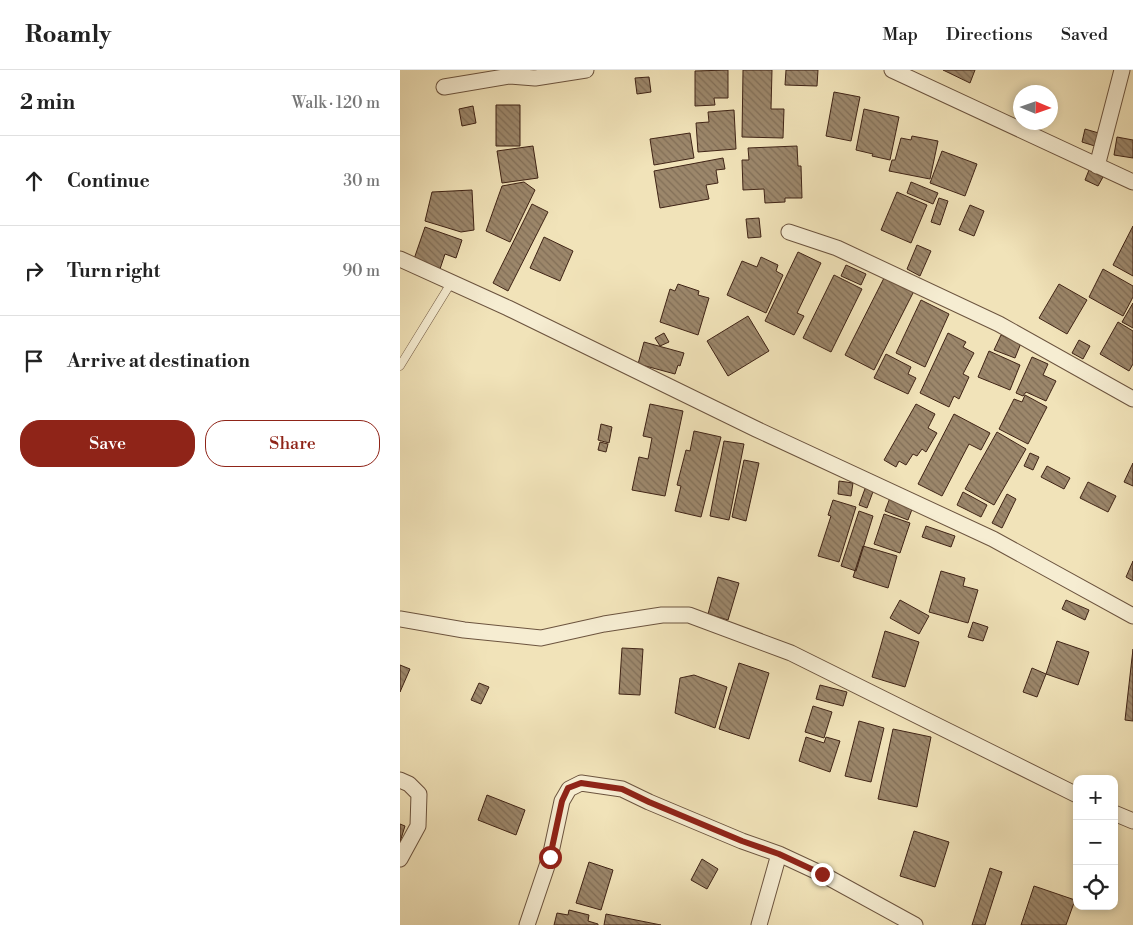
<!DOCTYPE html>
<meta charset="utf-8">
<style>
:root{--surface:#fff;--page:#f2f2f2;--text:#222;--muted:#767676;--line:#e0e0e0;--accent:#8f2418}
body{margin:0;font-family:"Libre Bodoni",serif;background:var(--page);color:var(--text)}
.controls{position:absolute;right:15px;bottom:15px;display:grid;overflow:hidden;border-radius:10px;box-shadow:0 2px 8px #0003}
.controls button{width:45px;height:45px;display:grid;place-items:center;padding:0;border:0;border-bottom:1px solid var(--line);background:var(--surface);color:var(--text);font:25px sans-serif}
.compass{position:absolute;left:613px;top:15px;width:45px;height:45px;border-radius:50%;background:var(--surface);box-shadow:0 2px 8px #0003;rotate:92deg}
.stop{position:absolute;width:15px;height:15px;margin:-11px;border:4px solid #8f2418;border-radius:50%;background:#fff}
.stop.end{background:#8f2418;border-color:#fff;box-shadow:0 1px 5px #0008}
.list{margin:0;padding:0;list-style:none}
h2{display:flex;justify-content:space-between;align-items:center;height:65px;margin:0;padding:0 20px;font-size:21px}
h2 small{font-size:16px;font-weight:400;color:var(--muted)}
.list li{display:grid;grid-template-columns:32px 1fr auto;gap:15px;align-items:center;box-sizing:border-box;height:90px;padding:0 20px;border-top:1px solid var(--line)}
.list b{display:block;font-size:19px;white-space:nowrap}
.list em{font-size:16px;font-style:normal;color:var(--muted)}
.actions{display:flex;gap:10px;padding:15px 20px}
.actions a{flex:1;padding:11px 0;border:1px solid var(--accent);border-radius:20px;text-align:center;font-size:18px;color:var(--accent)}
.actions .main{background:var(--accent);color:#fff}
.icon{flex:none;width:28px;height:28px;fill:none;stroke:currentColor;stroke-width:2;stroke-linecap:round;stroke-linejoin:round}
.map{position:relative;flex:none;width:733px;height:855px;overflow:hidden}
header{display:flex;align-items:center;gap:30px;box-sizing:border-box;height:70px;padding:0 25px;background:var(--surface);border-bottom:1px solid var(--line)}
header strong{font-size:24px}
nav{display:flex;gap:28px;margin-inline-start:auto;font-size:18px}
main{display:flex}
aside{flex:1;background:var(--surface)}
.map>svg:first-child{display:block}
.building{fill:url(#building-back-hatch);stroke:#402416}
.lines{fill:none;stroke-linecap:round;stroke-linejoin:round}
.service-casing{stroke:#6c543f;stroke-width:9}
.minor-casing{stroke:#6c543f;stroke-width:17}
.service{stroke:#f6edd2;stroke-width:8}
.minor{stroke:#f6edd2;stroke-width:15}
.route{stroke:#8f2418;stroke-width:6}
</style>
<header>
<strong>Roamly</strong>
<nav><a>Map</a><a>Directions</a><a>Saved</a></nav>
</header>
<main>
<aside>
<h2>2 min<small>Walk · 120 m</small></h2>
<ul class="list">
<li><svg class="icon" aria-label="ahead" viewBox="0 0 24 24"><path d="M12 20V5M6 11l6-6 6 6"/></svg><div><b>Continue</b></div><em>30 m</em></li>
<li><svg class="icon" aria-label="right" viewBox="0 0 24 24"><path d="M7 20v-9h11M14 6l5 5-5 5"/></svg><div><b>Turn right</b></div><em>90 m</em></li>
<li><svg class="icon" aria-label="arrive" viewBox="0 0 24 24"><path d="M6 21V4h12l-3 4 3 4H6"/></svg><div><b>Arrive at destination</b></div></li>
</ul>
<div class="actions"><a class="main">Save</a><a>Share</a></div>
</aside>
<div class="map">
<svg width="733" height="855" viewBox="0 0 733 855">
<defs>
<pattern id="building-back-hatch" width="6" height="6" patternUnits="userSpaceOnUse" patternTransform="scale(1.25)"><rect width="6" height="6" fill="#9c876b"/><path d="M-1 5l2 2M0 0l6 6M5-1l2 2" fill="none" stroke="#816e57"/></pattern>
</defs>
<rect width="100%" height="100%" fill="#f1e3b9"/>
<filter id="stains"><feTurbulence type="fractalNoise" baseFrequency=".004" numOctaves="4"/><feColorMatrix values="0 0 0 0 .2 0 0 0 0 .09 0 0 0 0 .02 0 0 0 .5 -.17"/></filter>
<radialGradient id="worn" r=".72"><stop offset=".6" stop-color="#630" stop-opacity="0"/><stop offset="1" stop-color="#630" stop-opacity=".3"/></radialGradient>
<path class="building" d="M328,0V28H314L315,35L295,36V1Z
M343,0H372L371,39H384L383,68L342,67Z
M386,0H418L417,16L385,15Z
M543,0H575L570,13Z
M249,7L251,22L237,24L235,8Z
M434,22L460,27L451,71L426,66Z
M96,35H120V76H96Z
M73,36L76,53L62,56L59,39Z
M464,39L499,47L490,90L472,86L473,84L456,80Z
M334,40L336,79L298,82L296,53L309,52L308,42Z
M685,59L702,64L698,77L682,72Z
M290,63L294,88L254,95L250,69Z
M512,66L538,71L530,109L489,101L492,90H495L501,68L511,70Z
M717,67L733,70V88L714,85Z
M133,76L138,108L102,113L97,81Z
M397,76L398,96H401L402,128H385V132L365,133L364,119L343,120L342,90H349L348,78Z
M542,81L577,94L565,126L530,113Z
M323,88L325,99L316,100L318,113L306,115L309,129L260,138L254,101Z
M689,100L703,107L698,116L685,110Z
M124,112L135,120L110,172L86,161L102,116Z
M511,112L538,123L533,134L507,123Z
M72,120L74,160L61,162L25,151L32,122Z
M497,122L527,135L511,173L481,160Z
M539,128L548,131L540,155L531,152Z
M132,134L148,142L108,221L93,213Z
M570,135L584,141L574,166L559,160Z
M359,148L361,167L348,168L346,149Z
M733,156V206L713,195Z
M25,157L62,170L56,188L45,184L40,199L14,189Z
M144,167L173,181L160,211L130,198Z
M517,175L531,181L520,206L507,199Z
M398,182L421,193L397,243L404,246L394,265L365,251Z
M361,187L378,195L376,201L383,205L366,243L327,225L342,191L357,197Z
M446,195L466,204L461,215L441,206Z
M703,199L733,216V227L723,246L689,227Z
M434,205L462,219L431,282L403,268Z
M485,206L514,221L474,300L445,285Z
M278,214L299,221L298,225L309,228L298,265L260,252L270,219L275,221Z
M659,214L687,230L667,264L639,248Z
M521,230L549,244L525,297L496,283Z
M733,233V258L722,252Z
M348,246L369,281L328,306L307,271Z
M718,252L733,261V294L729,301L700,284Z
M264,263L269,272L260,276L255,268Z
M548,263L566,272L563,277L574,283L563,304L569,307L559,329L554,326L549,337L520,323Z
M601,265L621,273L615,288L594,280Z
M679,270L690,276L683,289L672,283Z
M244,272L284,283L280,296L278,295L275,304L238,294Z
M589,281L620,295L610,320L578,307Z
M486,284L511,297L508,304L516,308L508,324L474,308Z
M632,287L648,294L643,305L656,311L646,331L626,322L623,326L616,323Z
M625,325L647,337L628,374L599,359L614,329L622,332Z
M250,334L283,341L265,426L232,420L239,387L248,389L252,368L243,366Z
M516,334L535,344L528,358L537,363L526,382L522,379L517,386L513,384L506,395L499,391L496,397L484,390Z
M554,344L590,363L581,380L569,374L542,426L518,414Z
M201,354L212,357L209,373L198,370Z
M294,361L321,367L301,447L275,441L281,416L277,415L286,380L290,381Z
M597,362L626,379L594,435L565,419Z
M324,371L344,374L329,450L310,446Z
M200,372L208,374L206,382L198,380Z
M630,383L639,387L633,400L624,396Z
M344,390L359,393L346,451L332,447Z
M733,393V416L724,412Z
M647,396L670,408L664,419L641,407Z
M439,411L453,413L451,426L438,424Z
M688,412L716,426L708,442L680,428Z
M466,416L474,419L467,438L459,435Z
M563,422L587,435L581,447L557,435Z
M607,424L616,429L602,458L592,453Z
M491,425L514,434L508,450L485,441Z
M433,430L456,437L439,492L418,486L431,446L428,445Z
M459,441L473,446L456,501L441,496Z
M484,444L510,453L500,483L474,474Z
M526,456L555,466L551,477L522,467Z
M463,476L497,486L488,518L453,507Z
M733,491V511L726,507Z
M541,501L565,508L563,516L578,520L568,553L529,542Z
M318,507L339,513L328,550L308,544Z
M500,530L529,546L519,564L490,548Z
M666,530L689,540L685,550L662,539Z
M573,552L588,557L583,571L568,567Z
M485,561L519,572L505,617L472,607Z
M657,571L689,582L678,615L646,604Z
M222,578L243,579L240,625L219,624Z
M733,579V651L725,650Z
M339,593L369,603L349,669L319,659Z
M0,595L10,599L0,622Z
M632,598L646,604L637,627L623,622Z
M294,605L327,617L315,658L275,643L280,608Z
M79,613L89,617L81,634L71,630Z
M420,615L447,622L443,636L416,629Z
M413,636L432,642L424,668L405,662Z
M459,651L484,658L471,712L445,706Z
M493,659L531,667L517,737L478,729Z
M406,667L424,673L426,667L440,671L430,702L399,691Z
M87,725L125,740L116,765L78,750Z
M0,754L5,756L0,772Z
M514,761L549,772L535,817L500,806Z
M302,789L318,799L307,819L291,810Z
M189,792L213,800L201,840L176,833Z
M590,798L602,802L585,855H572Z
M634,816L675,830L666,855H621Z
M169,840L189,845L188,851L198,854V855H154L157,843L168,845Z
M206,844L261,855H204Z"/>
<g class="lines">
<defs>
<path id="service" d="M0,296L51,213"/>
<path id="minor" d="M492,0L733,112
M44,17L110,6L135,8L186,0
M697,96L722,0
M389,162L437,178L599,254L733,329
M0,189L108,238L356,359L593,469L733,546
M0,549L64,560L141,568L204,554L262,545H289L391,583L677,725
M0,710L9,714L19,724L18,756L0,789
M714,743L733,751
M127,855L150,787L162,731L169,719L181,713L222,719L249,732L342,771L379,784L422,804L515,855
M359,855L379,784"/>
</defs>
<use href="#service" class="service-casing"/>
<use href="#minor" class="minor-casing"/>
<use href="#service" class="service"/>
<use href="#minor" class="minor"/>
</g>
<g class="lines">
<path class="route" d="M150,787L162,731L168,718L181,713L222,719L249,732L342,771L379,784L422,804"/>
</g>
<rect width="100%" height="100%" filter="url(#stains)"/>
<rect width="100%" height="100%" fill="url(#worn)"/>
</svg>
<div class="controls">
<button>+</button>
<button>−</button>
<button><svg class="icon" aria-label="locate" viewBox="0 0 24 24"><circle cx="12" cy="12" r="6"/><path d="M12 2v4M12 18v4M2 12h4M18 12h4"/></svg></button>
</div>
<svg class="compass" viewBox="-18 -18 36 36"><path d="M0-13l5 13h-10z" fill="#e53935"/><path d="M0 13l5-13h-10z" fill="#767676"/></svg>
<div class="stop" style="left:150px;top:787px"></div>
<div class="stop end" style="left:422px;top:804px"></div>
</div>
</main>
